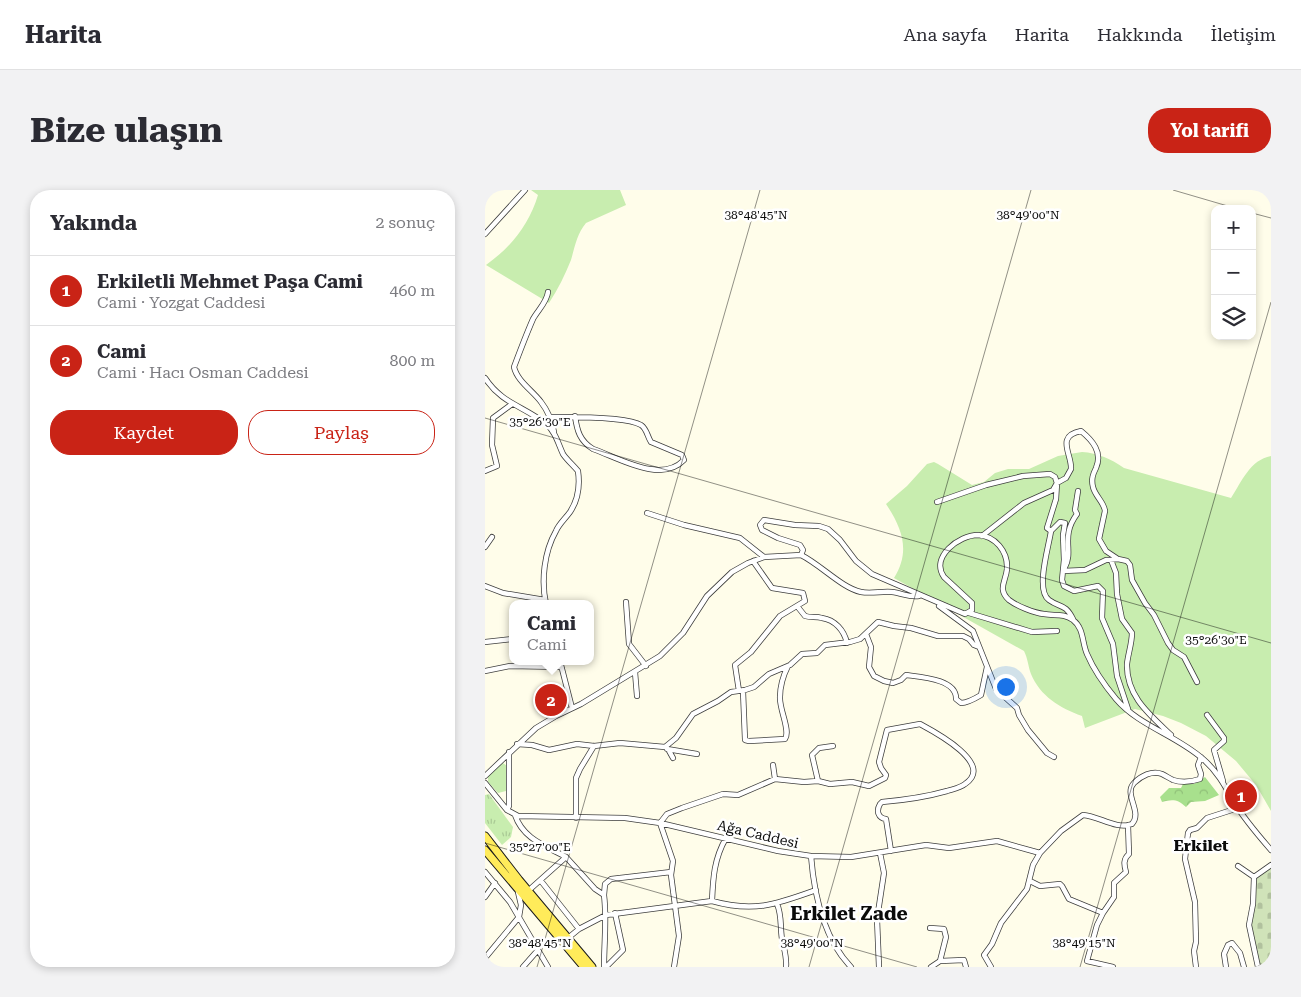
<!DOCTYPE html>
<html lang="tr">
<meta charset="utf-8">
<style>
:root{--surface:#fff;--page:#f2f2f3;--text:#2b2b33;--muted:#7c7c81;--line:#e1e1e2;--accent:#c92316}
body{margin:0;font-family:"Roboto Serif",serif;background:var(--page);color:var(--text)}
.controls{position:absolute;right:15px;top:15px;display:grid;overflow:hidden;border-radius:10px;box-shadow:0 2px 8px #0003}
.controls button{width:45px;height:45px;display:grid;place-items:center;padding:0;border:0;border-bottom:1px solid var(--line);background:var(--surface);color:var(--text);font:25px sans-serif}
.you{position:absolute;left:520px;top:496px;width:18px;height:18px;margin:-12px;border:4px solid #fff;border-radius:50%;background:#1a73e8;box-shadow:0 0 0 8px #1a73e833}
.badge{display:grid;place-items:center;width:32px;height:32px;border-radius:50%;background:var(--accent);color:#fff;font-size:16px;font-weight:700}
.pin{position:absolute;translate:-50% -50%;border:2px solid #fff;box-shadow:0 1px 5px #0006}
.popup{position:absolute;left:24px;top:410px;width:85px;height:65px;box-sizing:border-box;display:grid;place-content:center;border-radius:10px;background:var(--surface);filter:drop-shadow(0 1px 4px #0005);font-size:16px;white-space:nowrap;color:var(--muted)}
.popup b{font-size:19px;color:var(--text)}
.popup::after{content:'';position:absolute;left:50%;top:100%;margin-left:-10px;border:10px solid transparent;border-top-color:var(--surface)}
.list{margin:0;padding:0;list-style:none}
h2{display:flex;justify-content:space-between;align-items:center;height:65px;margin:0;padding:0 20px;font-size:21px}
h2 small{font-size:16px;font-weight:400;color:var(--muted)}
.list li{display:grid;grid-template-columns:32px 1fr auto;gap:15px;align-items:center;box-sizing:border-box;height:70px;padding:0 20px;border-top:1px solid var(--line)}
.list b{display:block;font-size:19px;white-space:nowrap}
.list p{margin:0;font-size:16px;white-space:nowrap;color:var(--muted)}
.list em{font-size:16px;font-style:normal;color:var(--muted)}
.actions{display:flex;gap:10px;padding:15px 20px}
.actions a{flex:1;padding:11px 0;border:1px solid var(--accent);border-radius:20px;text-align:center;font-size:18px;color:var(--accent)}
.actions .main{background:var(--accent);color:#fff}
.icon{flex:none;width:28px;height:28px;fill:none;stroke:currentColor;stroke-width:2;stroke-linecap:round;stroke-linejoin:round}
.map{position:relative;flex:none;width:786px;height:777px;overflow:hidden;border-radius:20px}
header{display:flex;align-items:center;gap:30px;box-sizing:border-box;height:70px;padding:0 25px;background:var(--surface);border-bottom:1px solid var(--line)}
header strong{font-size:24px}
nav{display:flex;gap:28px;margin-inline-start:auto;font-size:18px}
.intro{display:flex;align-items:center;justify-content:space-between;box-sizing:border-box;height:120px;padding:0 30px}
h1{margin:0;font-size:35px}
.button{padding:12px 22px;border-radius:20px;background:var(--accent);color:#fff;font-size:18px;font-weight:700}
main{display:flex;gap:30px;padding:0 30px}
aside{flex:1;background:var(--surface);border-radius:20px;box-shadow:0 2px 8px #0003}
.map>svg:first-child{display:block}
.grass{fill:#c8edaf}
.forest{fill:url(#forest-crowns)}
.cemetery{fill:url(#cemetery-stones)}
.park{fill:url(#park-tufts)}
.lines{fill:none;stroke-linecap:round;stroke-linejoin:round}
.minor-casing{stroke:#3e3e3e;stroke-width:6}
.primary-casing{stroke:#1c1c1c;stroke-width:9}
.minor{stroke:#fff;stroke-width:4.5}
.primary{stroke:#ffeb5a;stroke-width:7}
.ticks{fill:none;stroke:#0b0b0b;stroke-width:1;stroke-opacity:0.45}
.labels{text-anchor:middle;stroke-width:5;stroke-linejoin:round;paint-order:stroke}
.street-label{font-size:14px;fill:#0b0b0b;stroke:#fff}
.quarter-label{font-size:16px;font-weight:bold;fill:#0b0b0b;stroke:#fff}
.district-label{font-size:19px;font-weight:bold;fill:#0b0b0b;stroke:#fff}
.ticks-label{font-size:12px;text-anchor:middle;fill:#0b0b0b;stroke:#fff;stroke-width:5;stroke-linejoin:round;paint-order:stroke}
</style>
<header>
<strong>Harita</strong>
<nav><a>Ana sayfa</a><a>Harita</a><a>Hakkında</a><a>İletişim</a></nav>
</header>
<div class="intro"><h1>Bize ulaşın</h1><a class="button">Yol tarifi</a></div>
<main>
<aside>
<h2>Yakında<small>2 sonuç</small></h2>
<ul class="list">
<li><span class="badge">1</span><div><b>Erkiletli Mehmet Paşa Cami</b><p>Cami · Yozgat Caddesi</p></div><em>460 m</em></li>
<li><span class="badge">2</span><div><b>Cami</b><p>Cami · Hacı Osman Caddesi</p></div><em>800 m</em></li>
</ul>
<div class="actions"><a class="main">Kaydet</a><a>Paylaş</a></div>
</aside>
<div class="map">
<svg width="786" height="777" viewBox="0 0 786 777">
<defs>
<pattern id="forest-crowns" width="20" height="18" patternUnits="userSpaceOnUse" patternTransform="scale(1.25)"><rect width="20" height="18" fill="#a8e08d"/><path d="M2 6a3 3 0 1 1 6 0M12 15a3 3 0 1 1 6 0" fill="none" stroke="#8fbf78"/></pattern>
<pattern id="cemetery-stones" width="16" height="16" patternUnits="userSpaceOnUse" patternTransform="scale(1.25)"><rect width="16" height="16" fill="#d0e3b9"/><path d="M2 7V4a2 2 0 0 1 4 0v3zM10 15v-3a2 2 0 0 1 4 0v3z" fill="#b1c19e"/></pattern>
<pattern id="park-tufts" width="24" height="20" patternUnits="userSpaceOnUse" patternTransform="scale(1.25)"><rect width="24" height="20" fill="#c8edaf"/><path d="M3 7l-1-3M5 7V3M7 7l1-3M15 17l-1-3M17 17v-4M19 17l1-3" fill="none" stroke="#aaca95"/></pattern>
</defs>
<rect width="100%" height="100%" fill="#fffdea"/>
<path class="grass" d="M46,0H135L141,15L101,33C92,44 90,56 86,70C80,85 73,99 64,113L1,75C26,57 44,35 53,5Z
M597,262C613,263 626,269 639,278L746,308C757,291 765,270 786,266V621L771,595L751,571L721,546L696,533L678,526L650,519L600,538L597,526C575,518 555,506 546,484C543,476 543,469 539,461L409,388C426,361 417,338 401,314L422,296L442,274L449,272L453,274L487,295L499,292L510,283L523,279H544L573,266Z
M18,573L22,576L21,601L13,603L3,592V586Z"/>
<path class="forest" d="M720,587L734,605L720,611L706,612L701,617C693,609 687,609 677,612L675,607L684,598H696L698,594H709Z"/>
<path class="cemetery" d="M786,678V777H772L764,738L771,687Z"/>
<path class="park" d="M4,604L28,637L26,647L17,655L0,633V605Z"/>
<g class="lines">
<defs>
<path id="minor" d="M0,44L40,0
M63,102C62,112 53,120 48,129C41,145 35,161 29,177C32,191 48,201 56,212C63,221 67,231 69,242
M0,188C17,214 39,216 61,234C70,241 73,253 78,264C82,270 88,275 93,281C95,295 93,310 85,322C80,329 74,334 71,341C59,362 56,391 61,414
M65,227C84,227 141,226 156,235C162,239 162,246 166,252L197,265L199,270C176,294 134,268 108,259C95,251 92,241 90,226
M0,281L12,276L7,255L8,228L27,214
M452,312L501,295L538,286L565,284L570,287L572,293L568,300L539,313L497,346
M162,323L199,335L255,348L279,367
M566,341C564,356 550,400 564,410C575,418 580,413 588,429
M0,357L7,347
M316,365C336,375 357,398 376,402C386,404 397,401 407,402C417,403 425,408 434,406
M633,369L621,361L614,349L620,321C619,312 610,306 608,297C606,289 608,284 611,278C618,262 607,250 596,241C570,246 587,264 586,279L581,288L572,293L571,309L562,338L566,341L575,332L580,333L578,345L579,370L577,390L579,396L589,401L613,396L618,401L617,428L628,454L632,486L643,519
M626,370L631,383L632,404L637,429L647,443C647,453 643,464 642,474C641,506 665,525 686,545
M580,377C589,360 575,347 592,324L590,320L593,301
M578,381L600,380L621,370L633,369L642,371L645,375L647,390L660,413L669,425L683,453L688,460L699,467L712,492
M0,396L18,403L60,410
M141,412L144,454L161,476
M312,416L320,426C326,428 331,426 337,428C350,430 359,440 362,453
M454,416L488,441L511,499L532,518L534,525L543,540L562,563L569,567
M484,423L547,442L572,441
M381,444L386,457L384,477L389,486L399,491L408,493L416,490L421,485C436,487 472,489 471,509L476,513C481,513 491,508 496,505L502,477
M0,452L27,449
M75,471L87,518
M0,481L25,476L76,477
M150,482L152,506
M254,501L250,475L266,462L295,426L320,411L318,403L287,398L268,371
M258,501L260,550L264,551L300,549C306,541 294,519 295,507C295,496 298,486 303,476
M722,525L739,548V551L729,560L738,591
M32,554L47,555L64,560L92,554L109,556L135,553L180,557L191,548L208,524L233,511L246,502L260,500L269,497L284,484L305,475L317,464L332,463L340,455L365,452L375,449L393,432L409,436L426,438L453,446H478L484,449L489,455L494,457
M182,559L212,564
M183,559L188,568
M288,575L290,589
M0,586L51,538L71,526L96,514L175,466L198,443L222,406L247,382L263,373L279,367L316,365L318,360L315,355L293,348L277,340L275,335L279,330L310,335L334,336L343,339L355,350L371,371L387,384L480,424L487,420V413L459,387C445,367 474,345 493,345C510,346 523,361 522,379C521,391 512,399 524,410C532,416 549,423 559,424C569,426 579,423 588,430C599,438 597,453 602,464C608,478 621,497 631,509C654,536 691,545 718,569C732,581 740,596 749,612C759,629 773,645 786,660
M333,591L345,594L367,592L384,596L400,588L401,585L396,578L394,572L402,540L435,534C448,541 511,574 480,594C475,598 468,599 462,601C441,607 420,610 397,612L395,614C391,621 393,628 401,629L406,661
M0,593L22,620L33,626L140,628L175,633L293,661L326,666L366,667L441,655L464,658L512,651L555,663
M22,620L24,616V562
M30,625C38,649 61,656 81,667
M91,628V588L95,579L109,556
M326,666C329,704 339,749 366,777
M753,676L769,687
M0,682L25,712L63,777
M56,691L94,739
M545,691L555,696L575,694L577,696L584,709L618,723L612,735L602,771L628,777
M43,701L81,667L110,699L119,705C122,729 119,753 119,777
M119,705L120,694L126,689L186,682
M0,707L10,693
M227,711C269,723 292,714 331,700
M292,714C297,725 295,737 297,749C299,759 302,767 301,777
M618,723L629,707V693L641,682C639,675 638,669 644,664L643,635
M445,738L459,739L461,747L455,771L446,777
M83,748L94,739L121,725L227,711C228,688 229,669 241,648
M0,768L34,727L36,715L33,702
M455,771L479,770L481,777
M38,777L53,760
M121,777L138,760L130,723
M189,777L194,746L186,685L188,671L175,633L182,624L197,618L238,604L253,605L290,589L319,592L333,591L327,565L334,558L348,556
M394,777L392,729L399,683L395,663
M506,777L499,765L507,754L516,733L542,699L548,675L555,663L576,641L598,625C614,626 631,640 647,634C658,622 638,604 649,593C656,586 667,580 677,584C681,586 684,588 688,590C697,593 706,592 715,589L716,584L713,575L716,567
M711,777L709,761L711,752L710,712L700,669L703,643L705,640L712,638L722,628L753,618
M741,777L739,764L743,755L747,753L755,763L759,777
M773,777L764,735L768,714L769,687L786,675"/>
<path id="primary" d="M0,646L34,690L107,777
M0,660L99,777"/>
</defs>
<use href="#minor" class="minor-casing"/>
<use href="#primary" class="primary-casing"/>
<use href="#minor" class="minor"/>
<use href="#primary" class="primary"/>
</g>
<path class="ticks" d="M688,0L753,19M0,10L3,0M767,23L786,28M0,228L786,453M0,653L432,777M52,777L275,0M324,777L546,0M595,777L786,112"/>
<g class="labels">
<g class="street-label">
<text transform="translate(273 644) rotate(13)" y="5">Ağa Caddesi</text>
</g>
<g class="quarter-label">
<text x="716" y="661">Erkilet</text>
</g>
<g class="district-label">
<text x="364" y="730">Erkilet Zade</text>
</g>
</g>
<g class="ticks-label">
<text x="271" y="29">38°48'45"N</text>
<text x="543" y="29">38°49'00"N</text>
<text x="55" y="236">35°26'30"E</text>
<text x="731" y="454">35°26'30"E</text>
<text x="55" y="661">35°27'00"E</text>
<text x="55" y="757">38°48'45"N</text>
<text x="327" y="757">38°49'00"N</text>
<text x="599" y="757">38°49'15"N</text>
</g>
</svg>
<div class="controls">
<button>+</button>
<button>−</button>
<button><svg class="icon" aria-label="layers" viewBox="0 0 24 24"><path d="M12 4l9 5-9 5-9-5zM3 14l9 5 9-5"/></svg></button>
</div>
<div class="you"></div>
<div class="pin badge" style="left:756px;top:606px">1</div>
<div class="pin badge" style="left:66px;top:510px">2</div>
<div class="popup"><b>Cami</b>Cami</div>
</div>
</main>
